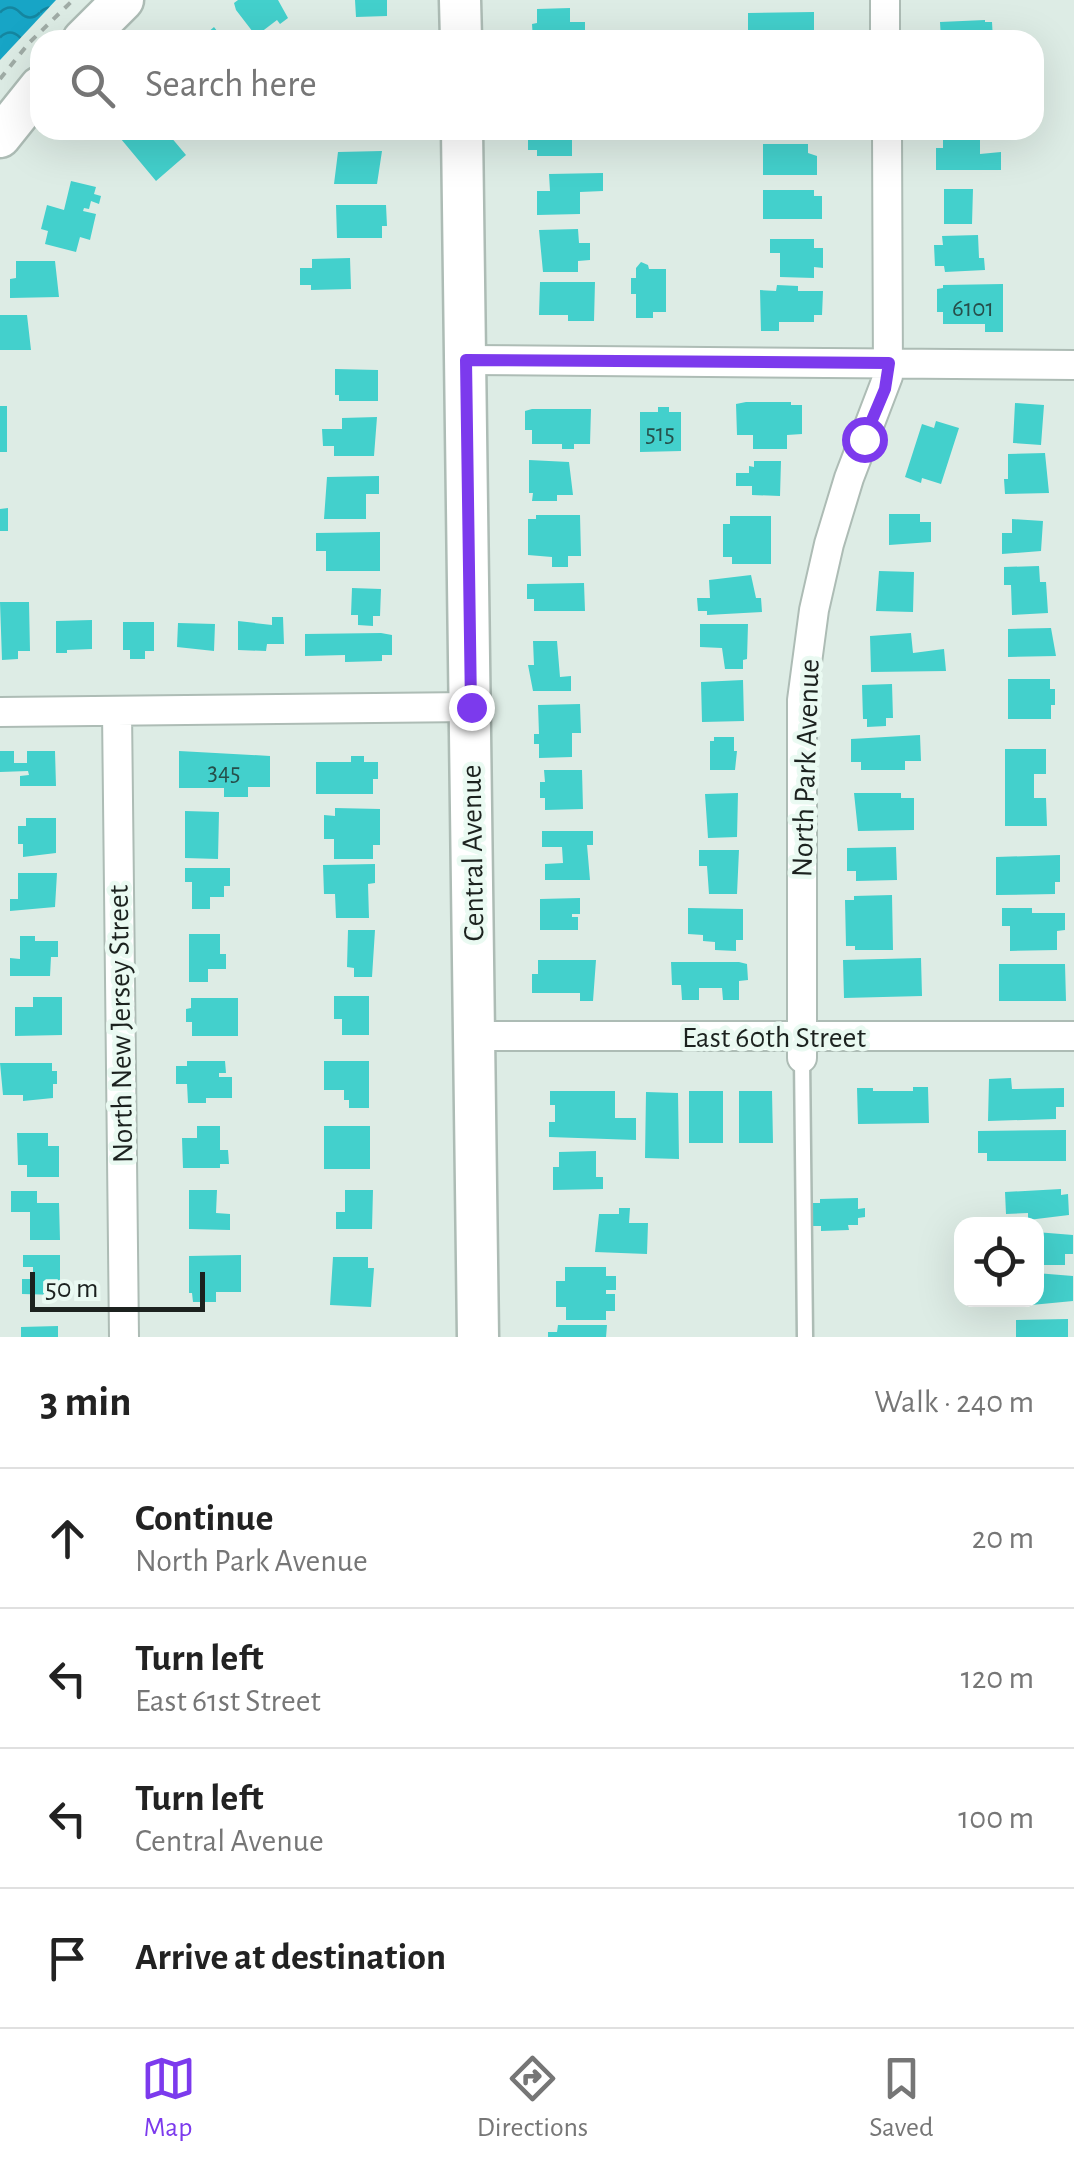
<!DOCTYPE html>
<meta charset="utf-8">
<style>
:root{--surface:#fff;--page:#f2f2f2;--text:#222;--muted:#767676;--line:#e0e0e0;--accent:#7c3aed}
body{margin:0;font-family:"Alegreya Sans",sans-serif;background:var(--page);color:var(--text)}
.controls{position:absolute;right:30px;bottom:30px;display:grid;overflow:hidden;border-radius:20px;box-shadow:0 10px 40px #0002}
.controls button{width:90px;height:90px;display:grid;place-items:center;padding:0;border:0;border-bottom:2px solid var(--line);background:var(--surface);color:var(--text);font:50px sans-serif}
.scale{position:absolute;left:30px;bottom:25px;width:175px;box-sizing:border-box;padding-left:10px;border:5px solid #1c221f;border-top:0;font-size:28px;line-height:35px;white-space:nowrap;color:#1c221f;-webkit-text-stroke:8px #eafaf2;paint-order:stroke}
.stop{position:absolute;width:30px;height:30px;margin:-22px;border:8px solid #7c3aed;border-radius:50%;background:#fff}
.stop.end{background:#7c3aed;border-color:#fff;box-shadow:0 2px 10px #0008}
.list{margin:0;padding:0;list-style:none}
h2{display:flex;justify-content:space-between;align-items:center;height:130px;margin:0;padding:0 40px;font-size:42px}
h2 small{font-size:32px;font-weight:400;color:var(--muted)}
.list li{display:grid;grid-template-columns:65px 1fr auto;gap:30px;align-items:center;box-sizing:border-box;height:140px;padding:0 40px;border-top:2px solid var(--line)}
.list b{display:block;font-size:38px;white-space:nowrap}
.list p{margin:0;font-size:32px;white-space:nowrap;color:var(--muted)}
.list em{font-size:32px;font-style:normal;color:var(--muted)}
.icon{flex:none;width:55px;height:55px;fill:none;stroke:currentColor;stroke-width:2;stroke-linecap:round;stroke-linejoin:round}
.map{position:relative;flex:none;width:1074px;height:1337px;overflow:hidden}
.search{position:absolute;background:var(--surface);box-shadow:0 10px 40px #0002;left:30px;right:30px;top:30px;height:110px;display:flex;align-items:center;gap:25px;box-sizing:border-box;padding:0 35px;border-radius:30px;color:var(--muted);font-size:38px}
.sheet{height:690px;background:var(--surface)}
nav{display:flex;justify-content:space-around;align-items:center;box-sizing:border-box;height:140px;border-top:2px solid var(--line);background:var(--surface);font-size:28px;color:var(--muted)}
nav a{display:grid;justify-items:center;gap:5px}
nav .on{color:var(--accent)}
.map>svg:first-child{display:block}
.water{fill:url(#water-waves)}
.building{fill:#43d0cc}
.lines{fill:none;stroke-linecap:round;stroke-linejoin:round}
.lane-casing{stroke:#adbcb5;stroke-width:19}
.street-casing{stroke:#adbcb5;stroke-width:32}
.secondary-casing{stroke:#adbcb5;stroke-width:45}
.path{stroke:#a0aca6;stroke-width:4;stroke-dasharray:8 8;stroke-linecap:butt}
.lane{stroke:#fff;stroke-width:14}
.street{stroke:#fff;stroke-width:28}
.secondary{stroke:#fff;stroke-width:40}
.route{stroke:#7c3aed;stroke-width:12}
.labels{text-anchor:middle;stroke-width:9;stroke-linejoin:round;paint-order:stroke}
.number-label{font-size:25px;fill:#264e4a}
.street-label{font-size:30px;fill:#1c221f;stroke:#eafaf2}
</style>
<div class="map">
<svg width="1074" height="1337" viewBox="0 0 1074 1337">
<defs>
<pattern id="water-waves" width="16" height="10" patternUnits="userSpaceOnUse" patternTransform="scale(2.5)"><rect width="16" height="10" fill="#17a5c6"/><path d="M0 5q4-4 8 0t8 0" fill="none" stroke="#1486a0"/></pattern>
</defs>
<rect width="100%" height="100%" fill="#ddece5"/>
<path class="water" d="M0,0H56L0,60Z"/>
<path class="building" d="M238,0H278L288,18L280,24L277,20L256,36L236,10L234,3Z
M355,0H387V16L356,17Z
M570,8V22H585V40H533L532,24L537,23V9Z
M814,12V40H764V31H748V13Z
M985,20V22H992L993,40H941L940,22Z
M214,27L224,40H199Z
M355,32H386V40H355Z
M117,130H165L186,155L156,181L121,139L123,137Z
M528,130H572V156H537V150H528Z
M769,130H815V134H769Z
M943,135H980V154L1001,152V170H936V148H943Z
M763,144H808V153L817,156V175H763Z
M382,151L377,184H334L338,152Z
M603,173V191L580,192V214L537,215V191H550L549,174Z
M71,181L96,187L94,194L101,196L99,204L91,201L89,209L84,208L83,211L96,214L90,240L80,237L76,252L45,244L48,231L41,229L47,205L64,210Z
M944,189H973L972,224H944Z
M763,190H814V196H822V219H763Z
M336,205H386L387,226H382V238H337Z
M578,229L579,243H590V260L578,261V272H543L539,230Z
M978,235L979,258H984L985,270L945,272L944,266H935L934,245H943L942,236Z
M770,239H814V248H823V268L814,267V278L780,277V253H770Z
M350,258L351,289L311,290V285H300V268H312V259Z
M16,261H55L59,297L10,298V279L16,278Z
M641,262L648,265L649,269H666V312H653V318H636V294H631V278H636V268Z
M540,282H595L594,321H568V315H539Z
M1003,284V332H985V324H943V312H937V289L943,288V285Z
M777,285L798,286V291H823L822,315H814V322H779V331H761L760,290L776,291Z
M0,315H27L31,350H0Z
M335,369L378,370V401H339V395H335Z
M746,402H791V405H802V434L787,435V449H753V435H737L736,404Z
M1015,403L1044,405L1041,445L1013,443Z
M0,406H7V452H0Z
M658,407H669V412H681V451L640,452V412H658Z
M532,409H591L590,444H574V449H562V444H532V430H525V411Z
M377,417L374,456H334V446H323L322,429H342V418Z
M936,421L959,428L941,484L922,478L921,483L905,477L922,424L934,428Z
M1045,453L1049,493L1005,494L1004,479H1008V454Z
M529,460L569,462L573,495H557V501H532L533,493H529Z
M754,461H781L780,496L752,495V486H736V473H749V466L754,467Z
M379,476V494H366V519H324L327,477Z
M8,508V531H0V509Z
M889,514H920V522H931V542L889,545Z
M536,515H580L581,556H568V567H552V557L528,555V519H536Z
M730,516H771V564H732V557H723V524H730Z
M1012,519L1043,521L1041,551L1002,554V533H1012Z
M380,532V571H326V551H316V533Z
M1039,566L1040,582H1046L1048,613L1012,615L1011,585H1004V567Z
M879,571L914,572L913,612L876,611Z
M751,575L756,598H761L762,612L707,615V611H698L697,598H710L709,580Z
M584,583L585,611H534V599H527V584Z
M352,588L381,589L380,616H373V626L358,625V615H351Z
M0,602H29L30,651H18V659L2,660Z
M272,617H283L284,644H267L266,651L238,650V621L272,625Z
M92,620V649L67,650V653H56V621Z
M123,622H154V651H145V659H130V650H123Z
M178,623L215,624L214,651L177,647Z
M700,624H748L747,659L743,660V669H725L722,648L700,647Z
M1051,628L1056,656L1008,657V629Z
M381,633L392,635V655H382V661L345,662V655L305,656V634Z
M911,633L913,653L944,649L946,671L871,672L870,636Z
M533,641H557L560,677L571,676V691H533L528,665H534Z
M1008,679H1050V689H1055V705H1051V719H1008Z
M743,680L744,721L702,722L701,682Z
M892,684L893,718H886V726L867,727V719H863L862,685Z
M580,704L581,733H572V757L539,758V744H534V734H539L538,705Z
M920,735L921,761H905V770H861V762H851V739Z
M714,737H734V751H737L735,770H710V741H714Z
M1005,749H1046V774H1034V798H1046L1047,826H1005Z
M0,751H14V763H27V751H55L56,786H20V776L29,775L28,771L0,772Z
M179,751L270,756V787H248V797H224V788H179Z
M351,756H364V762H378V779H373V794H316V762H351Z
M544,770H582L583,809L545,810V798H540V782H545Z
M738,793L737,837L708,838L705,794Z
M854,793H901V798H914V830L858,831Z
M335,808L380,809V845H373V859H334V839H324V815L335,816Z
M185,811L219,812L218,859L185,858Z
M26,818H56V853L23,857V844H18V826H26Z
M542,831H593V845H587L590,880H545V864L563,863L562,847H542Z
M896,847L897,880L856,881V871H847V848Z
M699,850H739L737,894H709L707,866H699Z
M1060,855V882H1055V894L996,895V857Z
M375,864V883L368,884L369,918H336L335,894H324L323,865Z
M185,868H230V886H224V897H210V909H192V882H185Z
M18,873H57L55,907L10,911V899H18Z
M892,895L893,950H855V946H846L845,900H854V896Z
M580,898V914H572V917H578V930H540V899Z
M688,908L743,909V940H736V951L715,950V942L703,941V935L688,934Z
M1002,908H1032V913H1065V930L1057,931V950L1010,951V926H1002Z
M348,930H375L372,977H354V968L347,967Z
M189,934H220V954H226V969H208V982H189Z
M20,936H35V941H58V957H51L50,976H10V958L20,959Z
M921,958L922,996L844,998L843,960Z
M538,960H596L593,1001H580V993H532V974H538Z
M671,962H739L747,964L748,980L739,981V1000H723L722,988H699V1000H682L681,985H672Z
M999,964H1065L1066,1001H999Z
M334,996H369V1035H342V1019H334Z
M33,997H62V1035L15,1036V1007H33Z
M191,998H238V1036H192V1022H186V1009L191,1008Z
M187,1061H225L226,1073H219V1077H232V1098H206V1103H188L187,1084H176V1066H187Z
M324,1061H369V1108H349V1100H344V1090H324Z
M0,1063H52V1071H57V1084H53V1098L23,1101V1095H3Z
M1011,1078L1012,1089L1064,1088V1107H1056V1119L988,1121L989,1079Z
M913,1087H928L929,1123L858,1124L857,1088H873V1091H913Z
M550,1091H615V1118H636V1140L549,1137V1122H555V1105H550Z
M689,1091H723V1143H689Z
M739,1091H772L773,1143H739Z
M646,1092L678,1093L679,1159L645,1158Z
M197,1126H220V1150H228L229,1164H220V1168H183L182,1138H197Z
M324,1126H370V1169H324Z
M1066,1130V1161H987V1153H978V1131Z
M17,1133H48V1146H59V1177H27V1165H18Z
M596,1151V1177H603V1189L553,1190V1167H559V1152Z
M1061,1189V1195L1068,1194L1069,1215L1028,1220V1213L1006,1214L1005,1192Z
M189,1190H217L216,1213L230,1214V1230L189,1229Z
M345,1190H373L372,1229H336V1212H345Z
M11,1191H37V1203H59L60,1240H30V1212H11Z
M858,1198V1209L865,1208V1217L858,1218V1225H848L849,1230L821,1231V1226H813L812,1203H820V1199Z
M619,1208H630L629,1223H648L647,1254L595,1252L599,1214H619Z
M1036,1232L1073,1235V1254H1065V1265H1036Z
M23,1255H60V1295L22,1294V1279H33V1267H23Z
M241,1255V1292H216V1302H193L192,1293H189V1256Z
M333,1257H368V1268H374L371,1307L330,1305Z
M565,1267H606V1276H616V1290H606V1294H615V1311H606V1320H566V1307H556V1281H565Z
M1036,1273L1073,1276V1301L1021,1306V1300H1036Z
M1068,1319V1337H1016V1320Z
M558,1325H607L606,1337H548V1332H557Z
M58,1326V1337H21V1327Z"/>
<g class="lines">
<defs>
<path id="lane" d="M802,1058L805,1337"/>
<path id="street" d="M885,0V40
M466,360L1074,365
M117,711L124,1337
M0,712L471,707
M475,1036H1074
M802,1058V700L814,610L829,544L849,478L888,376L887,130"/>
<path id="secondary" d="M460,0L461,40
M83,40L123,0
M462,130L478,1337
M0,137L40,87"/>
</defs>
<use href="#lane" class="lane-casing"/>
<use href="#street" class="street-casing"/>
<use href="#secondary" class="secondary-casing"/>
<path class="path" d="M0,79L29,43L73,0"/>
<use href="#lane" class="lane"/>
<use href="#street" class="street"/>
<use href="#secondary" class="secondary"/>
</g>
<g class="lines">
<path class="route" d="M471,707L466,360L889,363L885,389L864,439"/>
</g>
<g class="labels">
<g class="number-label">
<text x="973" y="316">6101</text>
<text x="660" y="441">515</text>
<text x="224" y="780">345</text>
</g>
<g class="street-label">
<text transform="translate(805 768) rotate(-88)" y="10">North Park Avenue</text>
<text transform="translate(472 853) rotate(-91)" y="10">Central Avenue</text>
<text transform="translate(120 1024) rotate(-91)" y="10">North New Jersey Street</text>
<text x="774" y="1047">East 60th Street</text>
</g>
</g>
</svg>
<div class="controls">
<button><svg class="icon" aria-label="locate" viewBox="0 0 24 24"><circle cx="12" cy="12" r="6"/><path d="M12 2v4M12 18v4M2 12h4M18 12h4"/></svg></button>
</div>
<div class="scale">50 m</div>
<div class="stop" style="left:864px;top:439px"></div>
<div class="stop end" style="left:471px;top:707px"></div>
<div class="search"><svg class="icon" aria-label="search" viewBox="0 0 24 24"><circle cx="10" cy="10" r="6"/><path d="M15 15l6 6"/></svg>Search here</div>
</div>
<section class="sheet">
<h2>3 min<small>Walk · 240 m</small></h2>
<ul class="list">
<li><svg class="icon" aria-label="ahead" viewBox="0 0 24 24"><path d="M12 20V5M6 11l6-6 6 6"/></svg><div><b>Continue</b><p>North Park Avenue</p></div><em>20 m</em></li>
<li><svg class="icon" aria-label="left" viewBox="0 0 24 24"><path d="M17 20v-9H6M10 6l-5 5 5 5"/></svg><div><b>Turn left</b><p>East 61st Street</p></div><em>120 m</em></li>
<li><svg class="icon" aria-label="left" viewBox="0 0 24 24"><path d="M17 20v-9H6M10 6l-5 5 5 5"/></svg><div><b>Turn left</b><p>Central Avenue</p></div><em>100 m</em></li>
<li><svg class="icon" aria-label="arrive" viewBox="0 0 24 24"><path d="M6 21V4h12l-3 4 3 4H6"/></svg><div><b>Arrive at destination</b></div></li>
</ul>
</section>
<nav>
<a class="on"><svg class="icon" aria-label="map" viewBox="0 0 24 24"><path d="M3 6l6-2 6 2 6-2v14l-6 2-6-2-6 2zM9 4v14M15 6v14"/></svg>Map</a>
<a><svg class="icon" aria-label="directions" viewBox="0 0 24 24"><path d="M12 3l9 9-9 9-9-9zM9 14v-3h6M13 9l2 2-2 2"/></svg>Directions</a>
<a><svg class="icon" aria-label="saved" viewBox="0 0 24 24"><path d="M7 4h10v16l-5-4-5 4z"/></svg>Saved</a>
</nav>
